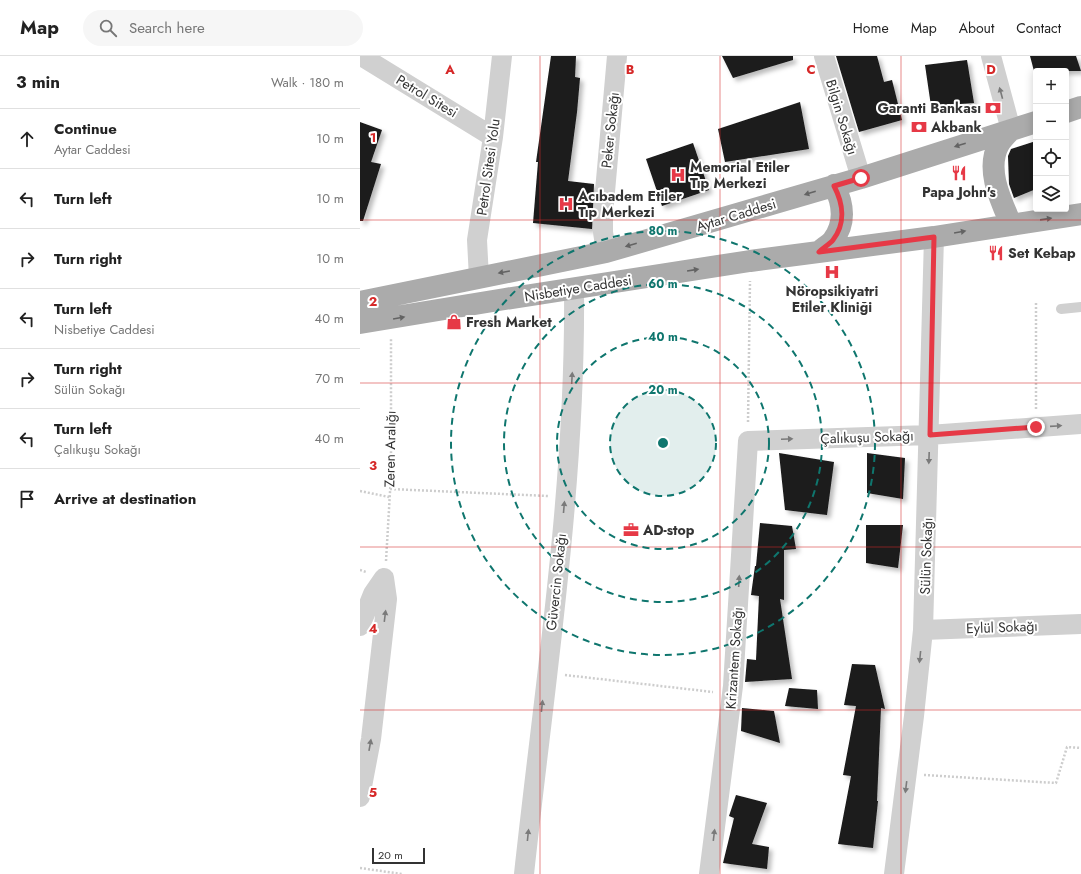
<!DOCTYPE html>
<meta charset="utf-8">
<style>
:root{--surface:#fff;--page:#f6f6f6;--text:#222;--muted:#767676;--line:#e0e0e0}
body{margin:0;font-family:Jost,sans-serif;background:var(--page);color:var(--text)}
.controls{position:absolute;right:12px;top:12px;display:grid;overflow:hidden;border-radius:4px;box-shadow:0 2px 10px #0003}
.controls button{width:36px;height:36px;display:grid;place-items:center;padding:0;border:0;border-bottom:1px solid var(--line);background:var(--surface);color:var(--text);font:20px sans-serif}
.scale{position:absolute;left:12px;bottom:10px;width:53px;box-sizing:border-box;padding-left:4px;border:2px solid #333;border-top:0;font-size:11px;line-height:14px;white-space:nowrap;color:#333;-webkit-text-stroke:3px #fff;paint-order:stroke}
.stop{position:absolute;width:12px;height:12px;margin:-9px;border:3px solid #e63946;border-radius:50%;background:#fff}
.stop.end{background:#e63946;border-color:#fff;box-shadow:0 1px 4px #0008}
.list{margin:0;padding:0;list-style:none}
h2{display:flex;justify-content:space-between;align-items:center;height:52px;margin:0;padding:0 16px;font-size:17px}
h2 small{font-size:13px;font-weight:400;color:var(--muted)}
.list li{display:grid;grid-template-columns:26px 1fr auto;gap:12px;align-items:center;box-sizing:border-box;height:60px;padding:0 16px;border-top:1px solid var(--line)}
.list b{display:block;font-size:15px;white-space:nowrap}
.list p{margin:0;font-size:13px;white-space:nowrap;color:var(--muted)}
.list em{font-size:13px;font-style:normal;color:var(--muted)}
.icon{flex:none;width:22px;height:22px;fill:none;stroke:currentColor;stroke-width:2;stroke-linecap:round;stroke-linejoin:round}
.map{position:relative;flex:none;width:721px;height:818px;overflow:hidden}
header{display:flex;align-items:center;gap:24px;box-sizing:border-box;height:56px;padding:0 20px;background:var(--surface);border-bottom:1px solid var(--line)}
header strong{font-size:19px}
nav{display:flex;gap:22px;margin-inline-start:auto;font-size:14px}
.search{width:280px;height:36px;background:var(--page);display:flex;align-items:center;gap:10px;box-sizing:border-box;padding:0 14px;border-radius:22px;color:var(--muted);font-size:15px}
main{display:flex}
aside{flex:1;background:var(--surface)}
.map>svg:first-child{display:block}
.building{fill:#1a1a1a;filter:url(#shadow)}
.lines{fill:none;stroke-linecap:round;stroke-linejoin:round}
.path{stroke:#cdcdcd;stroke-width:2.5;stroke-dasharray:2 2;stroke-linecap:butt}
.service{stroke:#d0d0d0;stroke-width:10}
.minor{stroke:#d0d0d0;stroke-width:20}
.primary{stroke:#ababab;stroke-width:22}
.oneway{fill:#7a7a7a}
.oneway2{fill:#636363}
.route{stroke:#e63946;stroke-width:5}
.grid{fill:none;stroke:#d62828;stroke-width:1;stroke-opacity:0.55}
.ring{fill:none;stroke:#0f766e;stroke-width:2;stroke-dasharray:7 5}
.labels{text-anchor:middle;stroke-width:4;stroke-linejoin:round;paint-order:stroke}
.street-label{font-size:14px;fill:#333;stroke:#fff}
.poi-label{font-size:14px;font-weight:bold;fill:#333;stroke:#fff;text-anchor:start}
.grid-label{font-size:13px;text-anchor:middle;font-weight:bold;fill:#d62828;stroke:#fff;stroke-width:4;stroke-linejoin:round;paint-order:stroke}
.centre{fill:#0f766e;stroke:#fff;stroke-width:2}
.ring-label{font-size:12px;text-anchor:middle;font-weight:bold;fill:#0f766e;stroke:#fff;stroke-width:4;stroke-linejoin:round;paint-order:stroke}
</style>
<header>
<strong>Map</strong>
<div class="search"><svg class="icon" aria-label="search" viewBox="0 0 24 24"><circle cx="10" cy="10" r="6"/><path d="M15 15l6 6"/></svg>Search here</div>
<nav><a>Home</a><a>Map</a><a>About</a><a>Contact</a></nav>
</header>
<main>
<aside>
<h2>3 min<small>Walk · 180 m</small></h2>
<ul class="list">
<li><svg class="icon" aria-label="ahead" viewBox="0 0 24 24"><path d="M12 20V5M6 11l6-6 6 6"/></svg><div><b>Continue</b><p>Aytar Caddesi</p></div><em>10 m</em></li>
<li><svg class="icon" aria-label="left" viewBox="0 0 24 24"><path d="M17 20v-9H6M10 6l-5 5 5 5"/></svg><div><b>Turn left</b></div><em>10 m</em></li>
<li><svg class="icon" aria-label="right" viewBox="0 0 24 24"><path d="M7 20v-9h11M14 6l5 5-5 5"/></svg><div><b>Turn right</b></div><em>10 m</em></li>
<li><svg class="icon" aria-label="left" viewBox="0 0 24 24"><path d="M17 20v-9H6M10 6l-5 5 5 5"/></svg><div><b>Turn left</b><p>Nisbetiye Caddesi</p></div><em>40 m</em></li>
<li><svg class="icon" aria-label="right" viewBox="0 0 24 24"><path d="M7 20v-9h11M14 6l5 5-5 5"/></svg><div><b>Turn right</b><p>Sülün Sokağı</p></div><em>70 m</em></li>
<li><svg class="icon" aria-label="left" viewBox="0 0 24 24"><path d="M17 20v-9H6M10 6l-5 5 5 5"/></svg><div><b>Turn left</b><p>Çalıkuşu Sokağı</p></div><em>40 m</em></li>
<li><svg class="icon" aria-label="arrive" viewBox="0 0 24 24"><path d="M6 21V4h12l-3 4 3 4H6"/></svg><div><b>Arrive at destination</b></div></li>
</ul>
</aside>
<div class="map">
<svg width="721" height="818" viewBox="0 0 721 818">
<defs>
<filter id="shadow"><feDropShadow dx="3.5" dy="3.5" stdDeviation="2" flood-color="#0004"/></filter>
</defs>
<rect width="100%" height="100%" fill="#fff"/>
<path class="building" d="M191,0H216L215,21L220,22L217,56L208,125L234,128L232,173L173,167L178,106H176Z
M362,0H433V4L373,22Z
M476,0H517L524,26L532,24L542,64L499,76Z
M670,0H716L721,15H674Z
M607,4L614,47L571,50L565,9Z
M440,46L449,93L365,106L358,73Z
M0,66L22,74L11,106L21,108L3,165H0Z
M676,85V133L654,142L649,128L648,100L651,93Z
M333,87L349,134L302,150L286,103Z
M419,397L474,406L467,459L425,454Z
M507,397L545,402L543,443L507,437Z
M400,467L432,470L436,493L424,494V544L420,543L432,623L385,626L387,603L396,604L399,540L391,539L395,510H396Z
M506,469H543L538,512L506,507Z
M492,608L515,609L525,653L521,652L517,745H518L513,792L478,788L491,720L483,719L496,650L484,649Z
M429,632L457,634L458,653L425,650Z
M382,652L414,655L420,687L381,675Z
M376,739L407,747L392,788L409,791L407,813L363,807L374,762L369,760Z"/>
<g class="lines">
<path class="path" d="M676,247V353
M388,366L390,225
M30,433L188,440
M0,435L29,441
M26,505L31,419V282
M0,514L6,516
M205,619L353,636
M564,719L696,727L707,691L721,692
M0,812L42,818"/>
<path class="service" d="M701,253L721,251"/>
<path class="minor" d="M1,0L133,81
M464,0L501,122
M631,0L651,74
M246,196L243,176V158L257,0
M119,222L117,184L133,81L142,0
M0,570L13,538L24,522
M563,574L721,568
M0,741L11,683L27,543L24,522
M164,818C185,624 216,429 214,233
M349,818L373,630L388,385L569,379L721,368
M534,818L554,660L563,574L574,181"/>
<path class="primary" d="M706,56L721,51
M651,74C647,78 642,83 639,88C625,113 641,145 651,168
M459,196C463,192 470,188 473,184C486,167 483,147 474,129
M0,246L246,196L501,122L676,66
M0,267L145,243L390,205L574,181L721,158"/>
</g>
<defs><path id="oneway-solid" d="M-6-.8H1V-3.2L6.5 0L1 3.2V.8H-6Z"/></defs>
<g class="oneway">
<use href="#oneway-solid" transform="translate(641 37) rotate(-105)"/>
<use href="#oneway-solid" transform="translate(212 322) rotate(-87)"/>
<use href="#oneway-solid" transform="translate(696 370) rotate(-4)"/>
<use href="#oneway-solid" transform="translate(427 383) rotate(-2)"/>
<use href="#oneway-solid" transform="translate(569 402) rotate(92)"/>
<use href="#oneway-solid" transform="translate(204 451) rotate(-85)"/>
<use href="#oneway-solid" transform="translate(379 525) rotate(-87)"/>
<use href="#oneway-solid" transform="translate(25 560) rotate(-83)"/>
<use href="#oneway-solid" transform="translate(560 601) rotate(96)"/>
<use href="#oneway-solid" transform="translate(182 650) rotate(-84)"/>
<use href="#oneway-solid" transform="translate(10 689) rotate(-80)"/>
<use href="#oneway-solid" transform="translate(546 731) rotate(97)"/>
<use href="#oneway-solid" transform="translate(168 779) rotate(-84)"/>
<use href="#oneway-solid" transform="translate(354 779) rotate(-83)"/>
</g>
<g class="oneway2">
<use href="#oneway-solid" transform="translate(600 89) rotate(163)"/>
<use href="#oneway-solid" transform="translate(450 137) rotate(163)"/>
<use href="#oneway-solid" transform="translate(686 163) rotate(-8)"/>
<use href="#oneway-solid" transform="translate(600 176) rotate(-10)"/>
<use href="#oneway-solid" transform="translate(271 189) rotate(164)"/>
<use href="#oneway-solid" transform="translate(333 214) rotate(-9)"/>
<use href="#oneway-solid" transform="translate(144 216) rotate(170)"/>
<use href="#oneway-solid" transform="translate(39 262) rotate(-10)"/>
</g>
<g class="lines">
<path class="route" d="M501,122L474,130C483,147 486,167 473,184C470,188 463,192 459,196L574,181L570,379L676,371"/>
</g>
<path class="grid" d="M180,0V818M360,0V818M541,0V818M0,164H721M0,327H721M0,491H721M0,654H721"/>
<circle cx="303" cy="387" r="53" fill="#0f766e" fill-opacity=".12"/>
<g class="ring">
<circle cx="303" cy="387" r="53"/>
<circle cx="303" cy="387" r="106"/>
<circle cx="303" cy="387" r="159"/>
<circle cx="303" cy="387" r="212"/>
</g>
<defs>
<symbol id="bank-bare" viewBox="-9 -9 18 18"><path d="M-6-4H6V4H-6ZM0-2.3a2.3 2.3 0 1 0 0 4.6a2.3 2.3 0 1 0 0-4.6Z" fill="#e63946" stroke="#fff" stroke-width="2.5" paint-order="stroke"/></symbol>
<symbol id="restaurant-bare" viewBox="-9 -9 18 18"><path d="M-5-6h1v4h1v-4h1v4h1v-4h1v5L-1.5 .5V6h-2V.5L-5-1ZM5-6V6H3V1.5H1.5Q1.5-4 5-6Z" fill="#e63946" stroke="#fff" stroke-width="2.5" paint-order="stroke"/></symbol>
<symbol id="hospital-bare" viewBox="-9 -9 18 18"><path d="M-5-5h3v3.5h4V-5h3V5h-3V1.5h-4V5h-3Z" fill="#e63946" stroke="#fff" stroke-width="2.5" paint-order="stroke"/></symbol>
<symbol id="shop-bare" viewBox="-9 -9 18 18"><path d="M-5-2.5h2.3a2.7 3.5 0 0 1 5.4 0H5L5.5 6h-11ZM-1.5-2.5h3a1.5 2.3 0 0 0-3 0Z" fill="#e63946" stroke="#fff" stroke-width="2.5" paint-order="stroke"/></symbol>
<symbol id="office-bare" viewBox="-9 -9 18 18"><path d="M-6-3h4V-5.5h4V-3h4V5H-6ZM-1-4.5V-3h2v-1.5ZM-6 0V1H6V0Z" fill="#e63946" stroke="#fff" stroke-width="2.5" paint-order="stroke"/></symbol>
</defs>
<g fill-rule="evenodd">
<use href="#bank-bare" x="622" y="41" width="22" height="22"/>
<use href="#bank-bare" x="548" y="60" width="22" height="22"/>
<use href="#restaurant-bare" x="588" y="106" width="22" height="22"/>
<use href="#hospital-bare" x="307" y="108" width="22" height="22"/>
<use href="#hospital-bare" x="195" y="137" width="22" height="22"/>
<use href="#restaurant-bare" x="625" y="186" width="22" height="22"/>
<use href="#hospital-bare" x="461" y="205" width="22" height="22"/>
<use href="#shop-bare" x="83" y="255" width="22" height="22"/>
<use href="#office-bare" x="260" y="463" width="22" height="22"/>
</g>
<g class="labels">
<g class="street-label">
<text transform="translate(67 40) rotate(31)" y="5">Petrol Sitesi</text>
<text transform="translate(482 61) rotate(73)" y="5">Bilgin Sokağı</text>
<text transform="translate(250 74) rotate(-84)" y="5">Peker Sokağı</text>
<text transform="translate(128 111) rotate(-82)" y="5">Petrol Sitesi Yolu</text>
<text transform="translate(376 159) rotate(-17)" y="5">Aytar Caddesi</text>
<text transform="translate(218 232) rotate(-9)" y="5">Nisbetiye Caddesi</text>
<text transform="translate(507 381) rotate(-2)" y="5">Çalıkuşu Sokağı</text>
<text transform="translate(30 393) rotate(-89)" y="5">Zeren Aralığı</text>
<text transform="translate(566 500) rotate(-88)" y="5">Sülün Sokağı</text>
<text transform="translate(196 526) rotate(-84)" y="5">Güvercin Sokağı</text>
<text transform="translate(642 571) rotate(-2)" y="5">Eylül Sokağı</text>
<text transform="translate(374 602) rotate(-86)" y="5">Krizantem Sokağı</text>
</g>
<g class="poi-label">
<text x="621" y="57" text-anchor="end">Garanti Bankası</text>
<text x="571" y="76">Akbank</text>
<text x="330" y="116">Memorial Etiler<tspan x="330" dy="16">Tıp Merkezi</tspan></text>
<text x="599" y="141" text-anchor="middle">Papa John's</text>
<text x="218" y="145">Acıbadem Etiler<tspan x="218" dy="16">Tıp Merkezi</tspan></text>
<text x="648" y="202">Set Kebap</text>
<text x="472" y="240" text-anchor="middle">Nöropsikiyatri<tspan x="472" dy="16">Etiler Kliniği</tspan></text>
<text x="106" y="271">Fresh Market</text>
<text x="283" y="479">AD-stop</text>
</g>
</g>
<g class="grid-label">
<text x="90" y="18">A</text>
<text x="270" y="18">B</text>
<text x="451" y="18">C</text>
<text x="631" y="18">D</text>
<text x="13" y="86">1</text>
<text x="13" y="250">2</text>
<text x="13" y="414">3</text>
<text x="13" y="577">4</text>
<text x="13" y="741">5</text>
</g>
<circle cx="303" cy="387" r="6" class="centre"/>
<g class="ring-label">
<text x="303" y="179">80 m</text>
<text x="303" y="232">60 m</text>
<text x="303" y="285">40 m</text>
<text x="303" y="338">20 m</text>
</g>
</svg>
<div class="controls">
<button>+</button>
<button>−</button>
<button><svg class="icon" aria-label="locate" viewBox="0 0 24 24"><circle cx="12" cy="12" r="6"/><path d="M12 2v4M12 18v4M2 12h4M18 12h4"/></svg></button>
<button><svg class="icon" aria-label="layers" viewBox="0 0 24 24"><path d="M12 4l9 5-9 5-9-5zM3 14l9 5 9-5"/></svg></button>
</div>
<div class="scale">20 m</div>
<div class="stop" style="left:501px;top:122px"></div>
<div class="stop end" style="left:676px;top:371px"></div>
</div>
</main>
